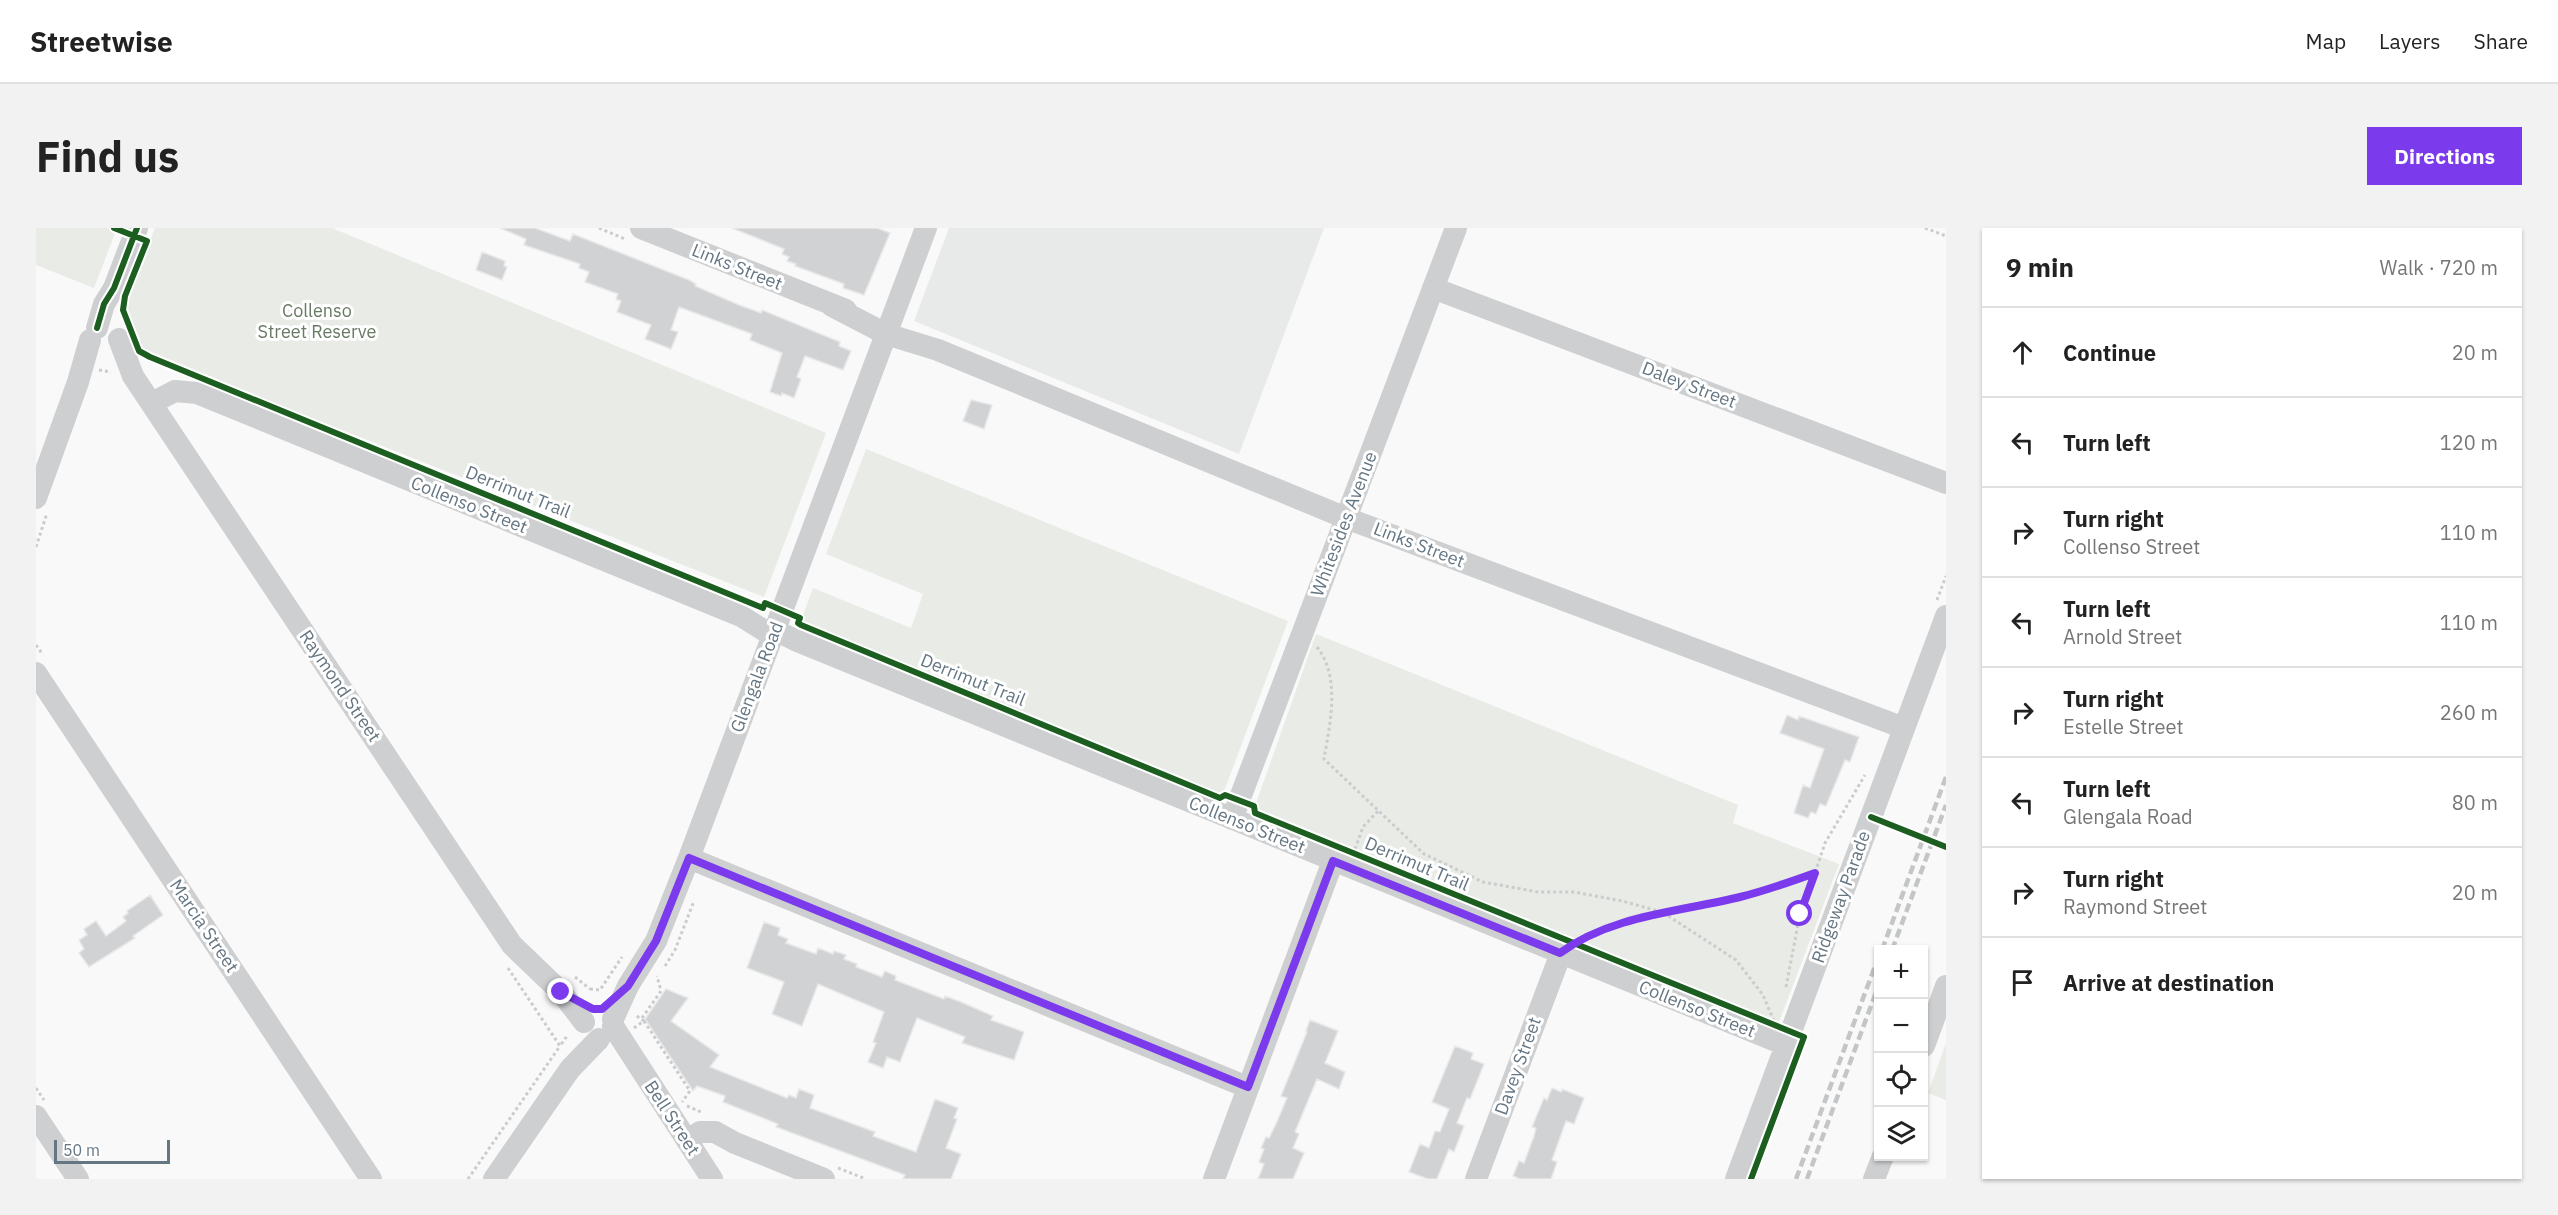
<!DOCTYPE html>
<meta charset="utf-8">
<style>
:root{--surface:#fff;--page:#f2f2f2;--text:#222;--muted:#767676;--line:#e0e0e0;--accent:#7c3aed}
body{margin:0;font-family:"IBM Plex Sans",sans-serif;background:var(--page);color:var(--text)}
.controls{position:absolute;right:18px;bottom:18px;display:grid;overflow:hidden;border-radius:0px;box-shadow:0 2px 4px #0004}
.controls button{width:54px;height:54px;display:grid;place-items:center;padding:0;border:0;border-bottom:2px solid var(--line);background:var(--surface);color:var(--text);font:30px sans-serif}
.scale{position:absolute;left:18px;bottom:15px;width:116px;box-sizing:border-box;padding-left:6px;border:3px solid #657683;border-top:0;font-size:16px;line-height:21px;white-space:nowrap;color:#657683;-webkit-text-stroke:4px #fff;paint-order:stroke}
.stop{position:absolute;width:18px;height:18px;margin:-14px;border:4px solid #7c3aed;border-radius:50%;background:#fff}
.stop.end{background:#7c3aed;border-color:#fff;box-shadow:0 2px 6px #0008}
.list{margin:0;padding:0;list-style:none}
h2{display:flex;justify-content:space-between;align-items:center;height:78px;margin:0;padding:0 24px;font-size:26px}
h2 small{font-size:20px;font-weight:400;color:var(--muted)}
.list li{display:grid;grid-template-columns:39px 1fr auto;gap:18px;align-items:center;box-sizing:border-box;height:90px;padding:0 24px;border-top:2px solid var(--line)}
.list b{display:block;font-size:22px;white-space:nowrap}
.list p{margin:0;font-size:20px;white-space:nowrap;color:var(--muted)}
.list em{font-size:20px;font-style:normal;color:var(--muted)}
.icon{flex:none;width:33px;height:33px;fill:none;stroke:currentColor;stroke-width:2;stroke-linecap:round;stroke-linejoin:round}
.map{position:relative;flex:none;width:1910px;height:951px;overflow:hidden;border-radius:0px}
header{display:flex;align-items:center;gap:36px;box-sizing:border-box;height:84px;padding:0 30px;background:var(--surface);border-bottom:2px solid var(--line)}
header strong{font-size:28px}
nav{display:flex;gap:33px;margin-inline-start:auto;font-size:21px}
.intro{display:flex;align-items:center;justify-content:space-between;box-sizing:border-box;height:144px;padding:0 36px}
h1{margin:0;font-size:42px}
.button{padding:15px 27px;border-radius:0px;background:var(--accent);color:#fff;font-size:21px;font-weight:700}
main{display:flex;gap:36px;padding:0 36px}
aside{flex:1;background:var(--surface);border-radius:0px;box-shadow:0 2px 4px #0004}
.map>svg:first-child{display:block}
.built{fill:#e8e9e9}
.green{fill:#e8ebe6}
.building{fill:#d0d2d3;stroke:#e8e8e8;stroke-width:1.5}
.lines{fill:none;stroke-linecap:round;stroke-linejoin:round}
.path{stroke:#cbcccd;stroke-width:3;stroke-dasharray:3 3;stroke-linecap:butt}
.minor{stroke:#cecfd0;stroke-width:22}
.rail{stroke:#c3c5c6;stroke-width:4.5;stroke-dasharray:9 4.5;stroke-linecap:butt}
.cycleway-casing{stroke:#fff;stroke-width:10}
.cycleway{stroke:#1b5e20;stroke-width:6}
.route{stroke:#7c3aed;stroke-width:8}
.labels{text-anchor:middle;stroke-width:6;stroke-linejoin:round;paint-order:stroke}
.street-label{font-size:18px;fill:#657683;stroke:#fff}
.park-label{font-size:18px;fill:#687a64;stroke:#fff}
</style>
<header>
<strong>Streetwise</strong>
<nav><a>Map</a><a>Layers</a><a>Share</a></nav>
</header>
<div class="intro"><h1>Find us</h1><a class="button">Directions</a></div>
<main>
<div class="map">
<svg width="1910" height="951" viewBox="0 0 1910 951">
<rect width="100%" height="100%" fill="#f9f9f9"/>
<path class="built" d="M913,0H1288L1203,226L878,93Z"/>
<path class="green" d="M0,0H81L58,60L0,37Z
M119,0H296L790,205L728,369L111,125L103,114L90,76Z
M830,221L1252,393L1187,566L1183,568L765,393L777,360L875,400L887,366L790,326Z
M1280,406L1702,577L1697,595L1803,636L1740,802L1221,583L1219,578Z
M1910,815V872L1892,865Z"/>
<path class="building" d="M464,0H499L534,13L537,6L653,52L660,56L659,58L703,77L725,85L726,82L804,114L803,118L815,123L807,142L769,128L761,149L765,151L758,170L746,165L745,168L734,164L746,125L714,112L716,106L643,79L635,102L642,104L635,121L609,111L615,97L581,84L585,73L580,71L582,66L549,54L553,44L543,40L544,36L488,17L490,11Z
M696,0H841L854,5L828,67L807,60L808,56L759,38L760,36L751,33L753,29L746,26L748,21Z
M446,24L469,33L468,38L471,39L466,52L440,42Z
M935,172L956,177L948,201L927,193Z
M1751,487L1762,492L1763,488L1823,509L1814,534L1809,532L1790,578L1784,576L1780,586L1775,584L1772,590L1758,585L1767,557L1774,560L1788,521L1744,505Z
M114,667L127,687L97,708L99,710L53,739L43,725L48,721L43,712L51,707L48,701L60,693L70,708L90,693L87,689L92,685L91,683Z
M728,694L744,700L742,707L752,711L750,715L780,726L782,720L797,726L798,723L810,727L808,731L821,736L820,739L846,749L849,743L860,748L859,752L908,771L909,768L925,774L957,788L955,792L988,804L978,832L926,815L929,809L881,790L864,834L851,829L847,840L832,834L840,815L837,814L848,784L782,756L766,798L736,786L748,754L711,740Z
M630,761L652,770L635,793L683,827L674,839L751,870L753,867L760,870L763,861L778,867L774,880L839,904L837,908L880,924L899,871L922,880L918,890L921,891L910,920L925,926L915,951H867L869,947L740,899L742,896L687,874L689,868L661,858L657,863L609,791Z
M1274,792L1302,803L1289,835L1309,844L1303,861L1281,851L1259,904L1263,906L1257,920L1268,925L1257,951H1222L1228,936L1223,934L1228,921L1225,920L1230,909L1233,910L1240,896L1251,870L1245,868L1271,804L1270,803Z
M1419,818L1437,825L1435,831L1448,836L1434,871L1431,870L1421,895L1428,898L1418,924L1413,921L1401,951H1392L1373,944L1384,916L1393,920L1399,903L1404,904L1413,881L1396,874Z
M1516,860L1525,864L1526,861L1548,870L1538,896L1530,893L1516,932L1521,934L1515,951H1484L1477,948L1483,933L1488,935L1498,908L1500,900L1496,899L1508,870L1511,872Z"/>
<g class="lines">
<path class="path" d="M563,0L589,11
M1889,0L1910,8
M63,142L75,144
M0,319L11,285
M1901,372L1910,348
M0,417L7,427
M1281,419C1305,450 1294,495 1288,531L1388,626L1447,654L1502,664H1538L1586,673L1626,684L1706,669L1779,645L1789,615L1829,547
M1319,621L1327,599L1343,582
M1543,713L1559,703L1626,684L1700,732L1727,767L1738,793
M629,738L639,722L658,673
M472,740L524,818L531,808
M539,749L554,761
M1750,759L1764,686L1779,645
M554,761L564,762L586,729
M606,790L625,763L621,748
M608,793L654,863L646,874
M598,800L608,793L599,787
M0,860L8,872
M651,878L665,884L664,886
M802,940L830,951
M432,951L524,818"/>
<path class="minor" d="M605,0L810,82
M1397,60L1910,255
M796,78L850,106L902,122L1310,290L1868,500
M61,100L68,76L78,60L101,0
M83,111L97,148L476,717L525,764L548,794
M116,175L139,163L161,165L705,388L737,408
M0,270L42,154L54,112
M739,402L759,412L1750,817
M0,445L335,951
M1196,591L1420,0
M653,630L1211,859
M577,791L592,758L620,713L653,630L890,0
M577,798L676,951
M1888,818L1910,758
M0,888L42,951
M651,913L664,904H679L699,915L788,951
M458,951L534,841L563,811
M1178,951L1297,633
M1440,951L1525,725
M1700,951L1910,388
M1838,951L1847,928"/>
<path class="rail" d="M1846,722L1910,549
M1856,722L1910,577
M1760,951L1842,730
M1771,951L1842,759"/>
<defs>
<path id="cycleway" d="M78,0L111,13L89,68L87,82L103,123L114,129L727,380L729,375L764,390L762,395L765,397L1184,570L1189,567L1218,578L1219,585L1768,809L1715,951
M61,100L68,76L78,60L101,0
M1835,589L1910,619"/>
</defs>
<use href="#cycleway" class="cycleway-casing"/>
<use href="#cycleway" class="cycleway"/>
</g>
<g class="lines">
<path class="route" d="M525,764L557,781H566L592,758L620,713L653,630L1212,859L1297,633L1524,725C1576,687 1643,684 1704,669C1729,663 1754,654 1779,645L1764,686"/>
</g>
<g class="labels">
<g class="street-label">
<text transform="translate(701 39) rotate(22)" y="6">Links Street</text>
<text transform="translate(1653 157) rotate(21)" y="6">Daley Street</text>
<text transform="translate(482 264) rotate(22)" y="6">Derrimut Trail</text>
<text transform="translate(433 277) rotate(22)" y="6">Collenso Street</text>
<text transform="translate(1308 296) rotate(-69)" y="6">Whitesides Avenue</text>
<text transform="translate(1383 317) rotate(21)" y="6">Links Street</text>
<text transform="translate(721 449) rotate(-69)" y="6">Glengala Road</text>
<text transform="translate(937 452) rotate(22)" y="6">Derrimut Trail</text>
<text transform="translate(304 458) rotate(56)" y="6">Raymond Street</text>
<text transform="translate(1211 597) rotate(22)" y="6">Collenso Street</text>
<text transform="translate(1381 636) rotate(23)" y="6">Derrimut Trail</text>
<text transform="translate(1805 669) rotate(-70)" y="6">Ridgeway Parade</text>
<text transform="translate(168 698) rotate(56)" y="6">Marcia Street</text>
<text transform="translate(1661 781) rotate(22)" y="6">Collenso Street</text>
<text transform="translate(1482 838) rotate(-70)" y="6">Davey Street</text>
<text transform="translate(636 890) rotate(57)" y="6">Bell Street</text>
</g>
<g class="park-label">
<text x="281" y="89">Collenso<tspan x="281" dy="21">Street Reserve</tspan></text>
</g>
</g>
</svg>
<div class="controls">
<button>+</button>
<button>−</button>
<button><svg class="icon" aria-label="locate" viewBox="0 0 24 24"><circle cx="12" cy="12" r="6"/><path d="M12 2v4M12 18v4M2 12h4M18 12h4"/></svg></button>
<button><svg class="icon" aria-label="layers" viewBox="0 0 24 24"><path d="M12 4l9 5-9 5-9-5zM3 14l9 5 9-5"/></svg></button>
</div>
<div class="scale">50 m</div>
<div class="stop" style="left:1764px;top:686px"></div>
<div class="stop end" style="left:525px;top:764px"></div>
</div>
<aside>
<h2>9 min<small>Walk · 720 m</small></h2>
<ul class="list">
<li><svg class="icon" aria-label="ahead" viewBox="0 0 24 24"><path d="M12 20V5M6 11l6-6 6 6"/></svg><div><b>Continue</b></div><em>20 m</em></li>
<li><svg class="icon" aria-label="left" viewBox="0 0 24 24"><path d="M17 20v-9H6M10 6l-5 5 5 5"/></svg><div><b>Turn left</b></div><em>120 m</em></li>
<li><svg class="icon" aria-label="right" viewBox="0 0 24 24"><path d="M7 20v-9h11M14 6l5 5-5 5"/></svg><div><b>Turn right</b><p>Collenso Street</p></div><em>110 m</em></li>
<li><svg class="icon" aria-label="left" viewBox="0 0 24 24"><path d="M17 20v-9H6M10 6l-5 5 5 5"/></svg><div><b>Turn left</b><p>Arnold Street</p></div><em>110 m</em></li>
<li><svg class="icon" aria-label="right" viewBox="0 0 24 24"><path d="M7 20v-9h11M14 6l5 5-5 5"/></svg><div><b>Turn right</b><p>Estelle Street</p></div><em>260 m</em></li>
<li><svg class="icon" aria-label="left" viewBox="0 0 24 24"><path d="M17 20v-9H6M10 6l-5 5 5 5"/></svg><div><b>Turn left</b><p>Glengala Road</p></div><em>80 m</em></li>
<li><svg class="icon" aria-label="right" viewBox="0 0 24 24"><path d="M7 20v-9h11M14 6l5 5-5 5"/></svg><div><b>Turn right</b><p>Raymond Street</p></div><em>20 m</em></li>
<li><svg class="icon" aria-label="arrive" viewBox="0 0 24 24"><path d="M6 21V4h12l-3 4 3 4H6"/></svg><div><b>Arrive at destination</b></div></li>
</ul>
</aside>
</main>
